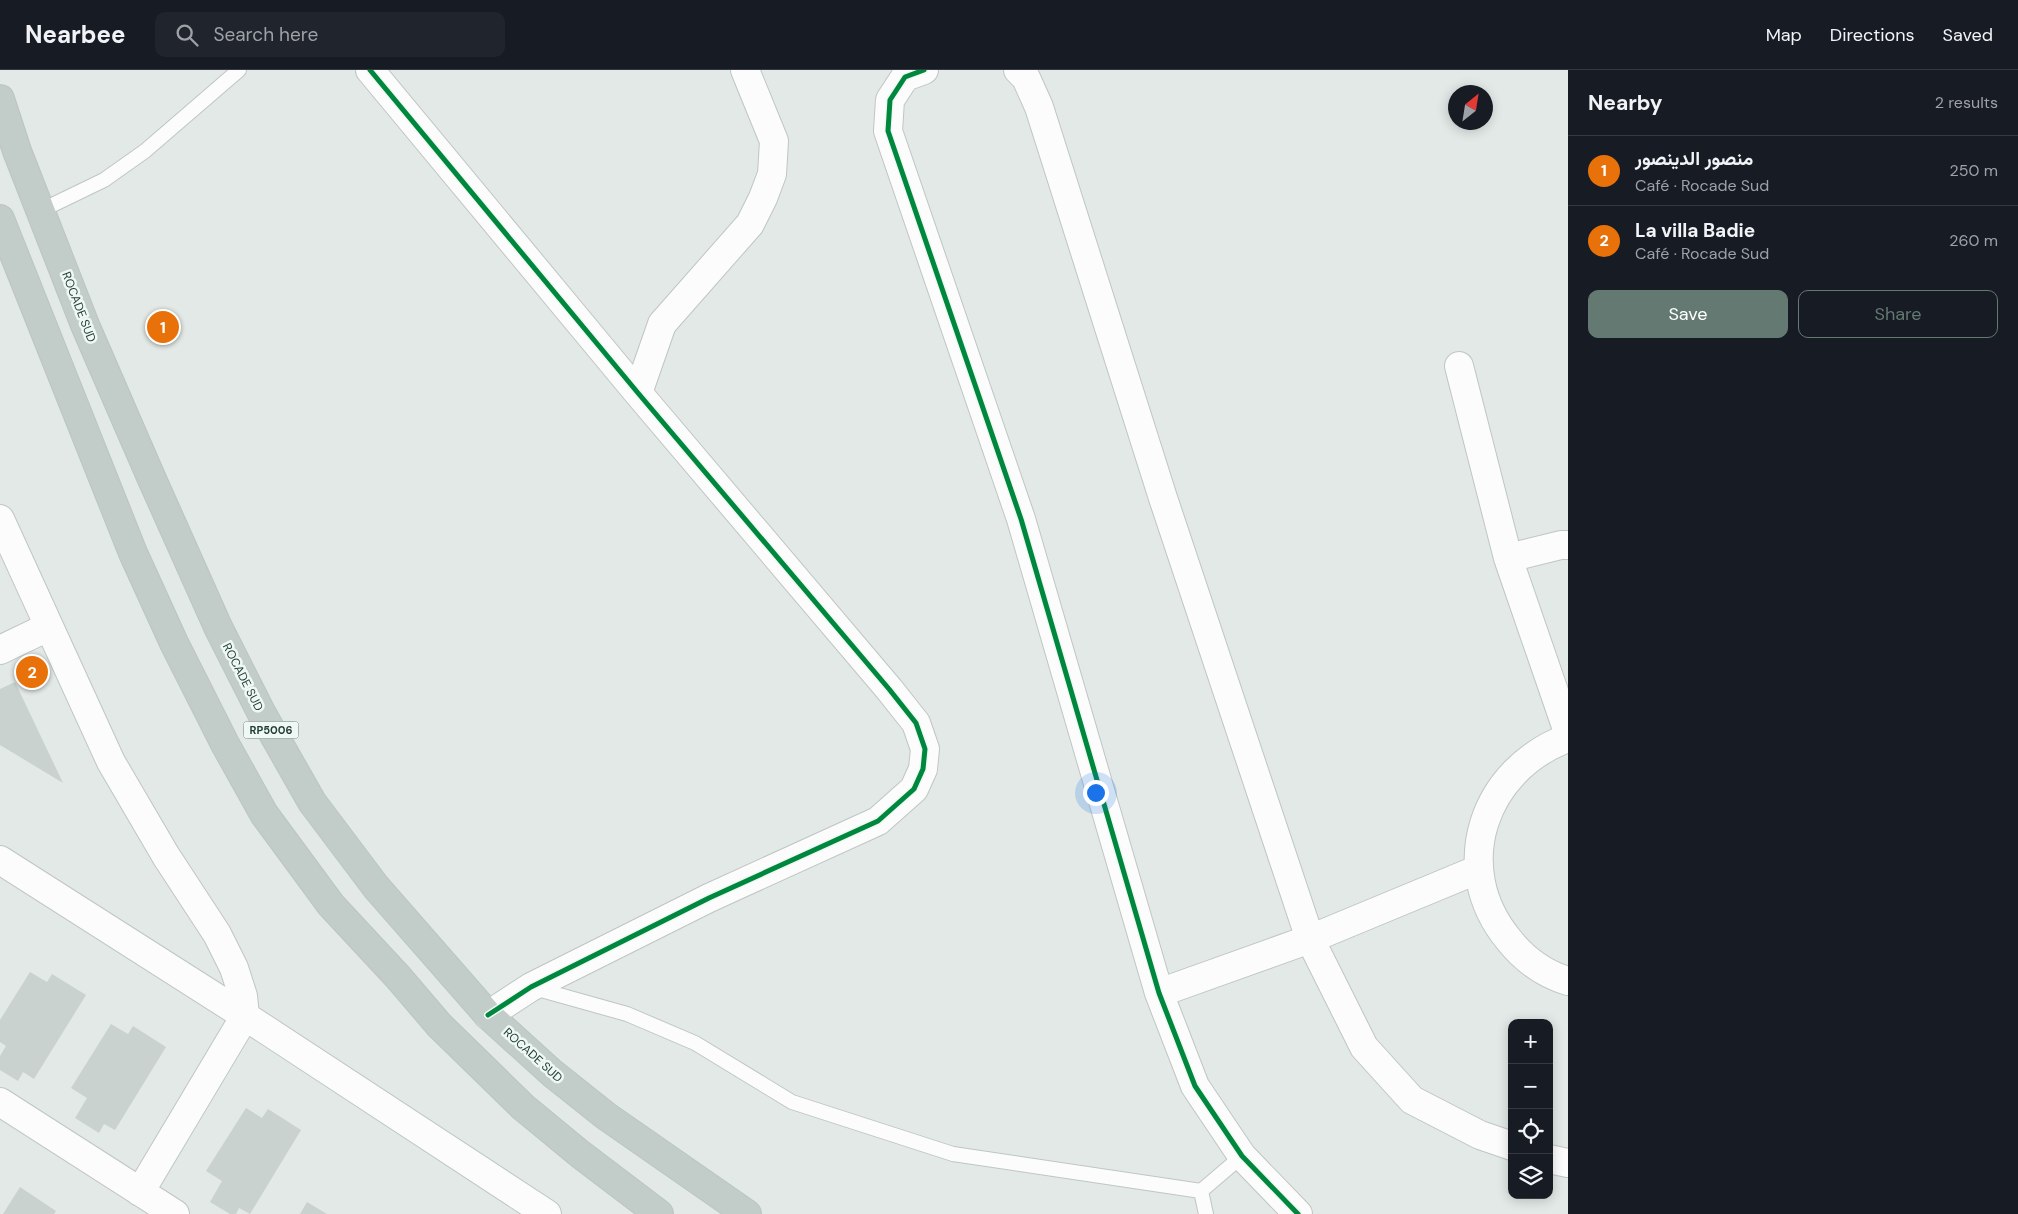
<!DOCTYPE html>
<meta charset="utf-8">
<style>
:root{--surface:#171b24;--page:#20242c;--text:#f1f3f6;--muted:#9ea1a6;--line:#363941;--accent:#637972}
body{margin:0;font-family:"DM Sans",Vazirmatn,sans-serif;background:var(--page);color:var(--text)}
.controls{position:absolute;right:15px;bottom:15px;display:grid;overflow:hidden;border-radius:10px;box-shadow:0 2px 12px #0003}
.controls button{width:45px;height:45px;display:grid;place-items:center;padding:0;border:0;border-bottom:1px solid var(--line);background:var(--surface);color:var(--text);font:25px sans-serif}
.compass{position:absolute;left:1448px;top:15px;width:45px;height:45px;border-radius:50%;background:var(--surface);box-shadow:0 2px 12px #0003;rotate:30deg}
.you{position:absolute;left:1095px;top:722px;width:18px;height:18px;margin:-12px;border:4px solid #fff;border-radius:50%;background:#1a73e8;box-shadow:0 0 0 8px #1a73e833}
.badge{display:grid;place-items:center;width:32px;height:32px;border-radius:50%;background:var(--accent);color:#fff;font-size:16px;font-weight:700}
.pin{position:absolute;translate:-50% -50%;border:2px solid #fff;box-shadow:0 1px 5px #0006}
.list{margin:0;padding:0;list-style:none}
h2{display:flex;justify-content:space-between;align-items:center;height:65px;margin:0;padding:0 20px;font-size:21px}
h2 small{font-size:16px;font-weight:400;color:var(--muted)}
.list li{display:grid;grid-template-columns:32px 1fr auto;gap:15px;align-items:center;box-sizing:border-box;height:70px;padding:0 20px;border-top:1px solid var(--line)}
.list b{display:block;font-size:19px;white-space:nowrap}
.list p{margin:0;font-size:16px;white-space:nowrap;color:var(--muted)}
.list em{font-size:16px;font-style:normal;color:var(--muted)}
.actions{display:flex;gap:10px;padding:15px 20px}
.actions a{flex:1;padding:11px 0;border:1px solid var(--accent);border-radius:10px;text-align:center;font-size:18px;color:var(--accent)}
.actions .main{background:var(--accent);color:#fff}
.icon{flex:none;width:28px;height:28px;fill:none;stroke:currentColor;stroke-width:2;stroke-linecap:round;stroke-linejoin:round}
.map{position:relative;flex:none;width:1568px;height:1144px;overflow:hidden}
header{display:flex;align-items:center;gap:30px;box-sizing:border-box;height:70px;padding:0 25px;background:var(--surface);border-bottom:1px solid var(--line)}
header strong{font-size:24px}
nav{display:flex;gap:28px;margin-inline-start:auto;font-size:18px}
.search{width:350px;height:45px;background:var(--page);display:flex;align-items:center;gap:12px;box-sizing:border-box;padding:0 18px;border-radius:10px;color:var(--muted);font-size:19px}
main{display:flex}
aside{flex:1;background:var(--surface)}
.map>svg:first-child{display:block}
.building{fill:#cad2cf}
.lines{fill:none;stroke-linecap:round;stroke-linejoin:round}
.service-casing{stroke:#bfc6c3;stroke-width:16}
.minor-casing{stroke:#bfc6c3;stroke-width:30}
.trunk-casing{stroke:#bbc5c2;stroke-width:30}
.service{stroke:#fbfcfb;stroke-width:14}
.minor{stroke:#fbfcfb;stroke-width:28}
.trunk{stroke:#c2ccc9;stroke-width:28}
.cycleway-casing{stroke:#f0f8f4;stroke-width:8}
.cycleway{stroke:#00873e;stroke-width:5}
.labels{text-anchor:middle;stroke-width:5;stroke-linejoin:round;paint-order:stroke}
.shield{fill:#f0f8f4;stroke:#5e756e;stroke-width:1}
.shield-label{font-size:11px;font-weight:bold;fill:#1f3d34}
.street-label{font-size:12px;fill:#1f3d34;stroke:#f0f8f4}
</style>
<header>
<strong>Nearbee</strong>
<div class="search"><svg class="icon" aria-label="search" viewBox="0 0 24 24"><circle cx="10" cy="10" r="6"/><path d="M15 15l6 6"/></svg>Search here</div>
<nav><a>Map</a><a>Directions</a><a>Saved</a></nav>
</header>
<main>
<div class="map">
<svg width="1568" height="1144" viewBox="0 0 1568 1144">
<rect width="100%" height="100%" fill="#e2e9e6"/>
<path class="building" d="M15,612L63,713L0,675V619Z
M30,902L47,912L52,904L86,925L34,1009L23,1002L18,1011L0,1000V986L6,976L0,972V950Z
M111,954L128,964L133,956L166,977L115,1060L104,1054L99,1063L75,1048L87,1028L71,1018Z
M246,1038L262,1048L268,1039L301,1060L250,1144L239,1138L236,1144H230L210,1132L222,1111L206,1101Z
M20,1117L56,1141L54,1144H3Z
M307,1132L327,1144H300Z"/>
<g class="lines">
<defs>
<path id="service" d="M42,140L104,110L145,81L239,0
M534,918L627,944L695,973L792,1032L953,1084L1201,1121L1242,1086
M1201,1121L1206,1144"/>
<path id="minor" d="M370,0L638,323L889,619L916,653L925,679L923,699L914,719L878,751L709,828L531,917L488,945
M924,0L905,7L890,30L888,61L1021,449L1159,923L1195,1016L1242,1086L1298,1144
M1018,0L1026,8L1039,37L1163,428L1310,869L1364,977L1412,1030L1480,1065L1512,1076
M1459,296L1508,488L1568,662
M638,323L662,254L750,154L763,128L772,104L774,71L745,0
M0,449L111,692L166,786L217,864L234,898L243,926L245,946L547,1144
M1508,488L1561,475H1568
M0,580L48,557
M1568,668C1483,699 1449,798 1509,870C1524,889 1545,904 1568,911
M0,790L245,946L140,1122
M1159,923L1310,869L1479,799
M0,1032L175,1144
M1549,1089L1568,1093"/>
<path id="trunk" d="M0,29L17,81L85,255L151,407L218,557L262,644L312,732L376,817L488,945L552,1003L606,1046L747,1144
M0,149L133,483L174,573L225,674L264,744L331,835L398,907L439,955L523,1037L580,1084L659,1144"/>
</defs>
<use href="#service" class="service-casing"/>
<use href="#minor" class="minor-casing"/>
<use href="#trunk" class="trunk-casing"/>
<use href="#service" class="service"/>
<use href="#minor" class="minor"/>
<use href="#trunk" class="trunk"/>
<defs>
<path id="cycleway" d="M370,0L638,323L889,619L916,653L925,679L923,699L914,719L878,751L709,828L531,917L488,945
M924,0L905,7L890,30L888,61L1021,449L1159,923L1195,1016L1242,1086L1298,1144"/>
</defs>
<use href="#cycleway" class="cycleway-casing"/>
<use href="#cycleway" class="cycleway"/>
</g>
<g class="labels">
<rect class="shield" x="243.5" y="651.5" width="55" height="17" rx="4"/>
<g class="shield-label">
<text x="271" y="664">RP5006</text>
</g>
<g class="street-label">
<text transform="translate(79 237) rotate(69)" y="4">ROCADE SUD</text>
<text transform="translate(243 607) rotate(63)" y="4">ROCADE SUD</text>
<text transform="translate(533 985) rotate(42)" y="4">ROCADE SUD</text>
</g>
</g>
</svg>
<div class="controls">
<button>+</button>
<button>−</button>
<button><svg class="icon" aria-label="locate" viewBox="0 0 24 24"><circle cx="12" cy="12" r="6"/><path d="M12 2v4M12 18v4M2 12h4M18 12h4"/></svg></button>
<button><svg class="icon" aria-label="layers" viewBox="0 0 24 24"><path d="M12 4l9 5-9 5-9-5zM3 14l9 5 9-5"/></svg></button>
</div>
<svg class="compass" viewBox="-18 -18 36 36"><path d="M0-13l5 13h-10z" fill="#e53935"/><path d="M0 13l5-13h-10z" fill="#9ea1a6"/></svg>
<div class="you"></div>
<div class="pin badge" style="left:163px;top:257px;background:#e8710a">1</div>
<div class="pin badge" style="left:32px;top:602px;background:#e8710a">2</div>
</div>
<aside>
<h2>Nearby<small>2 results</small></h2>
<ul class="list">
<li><span class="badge" style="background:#e8710a">1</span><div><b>منصور الدينصور</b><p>Café · Rocade Sud</p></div><em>250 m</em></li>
<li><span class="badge" style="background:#e8710a">2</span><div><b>La villa Badie</b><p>Café · Rocade Sud</p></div><em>260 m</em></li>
</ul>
<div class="actions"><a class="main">Save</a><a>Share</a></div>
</aside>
</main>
